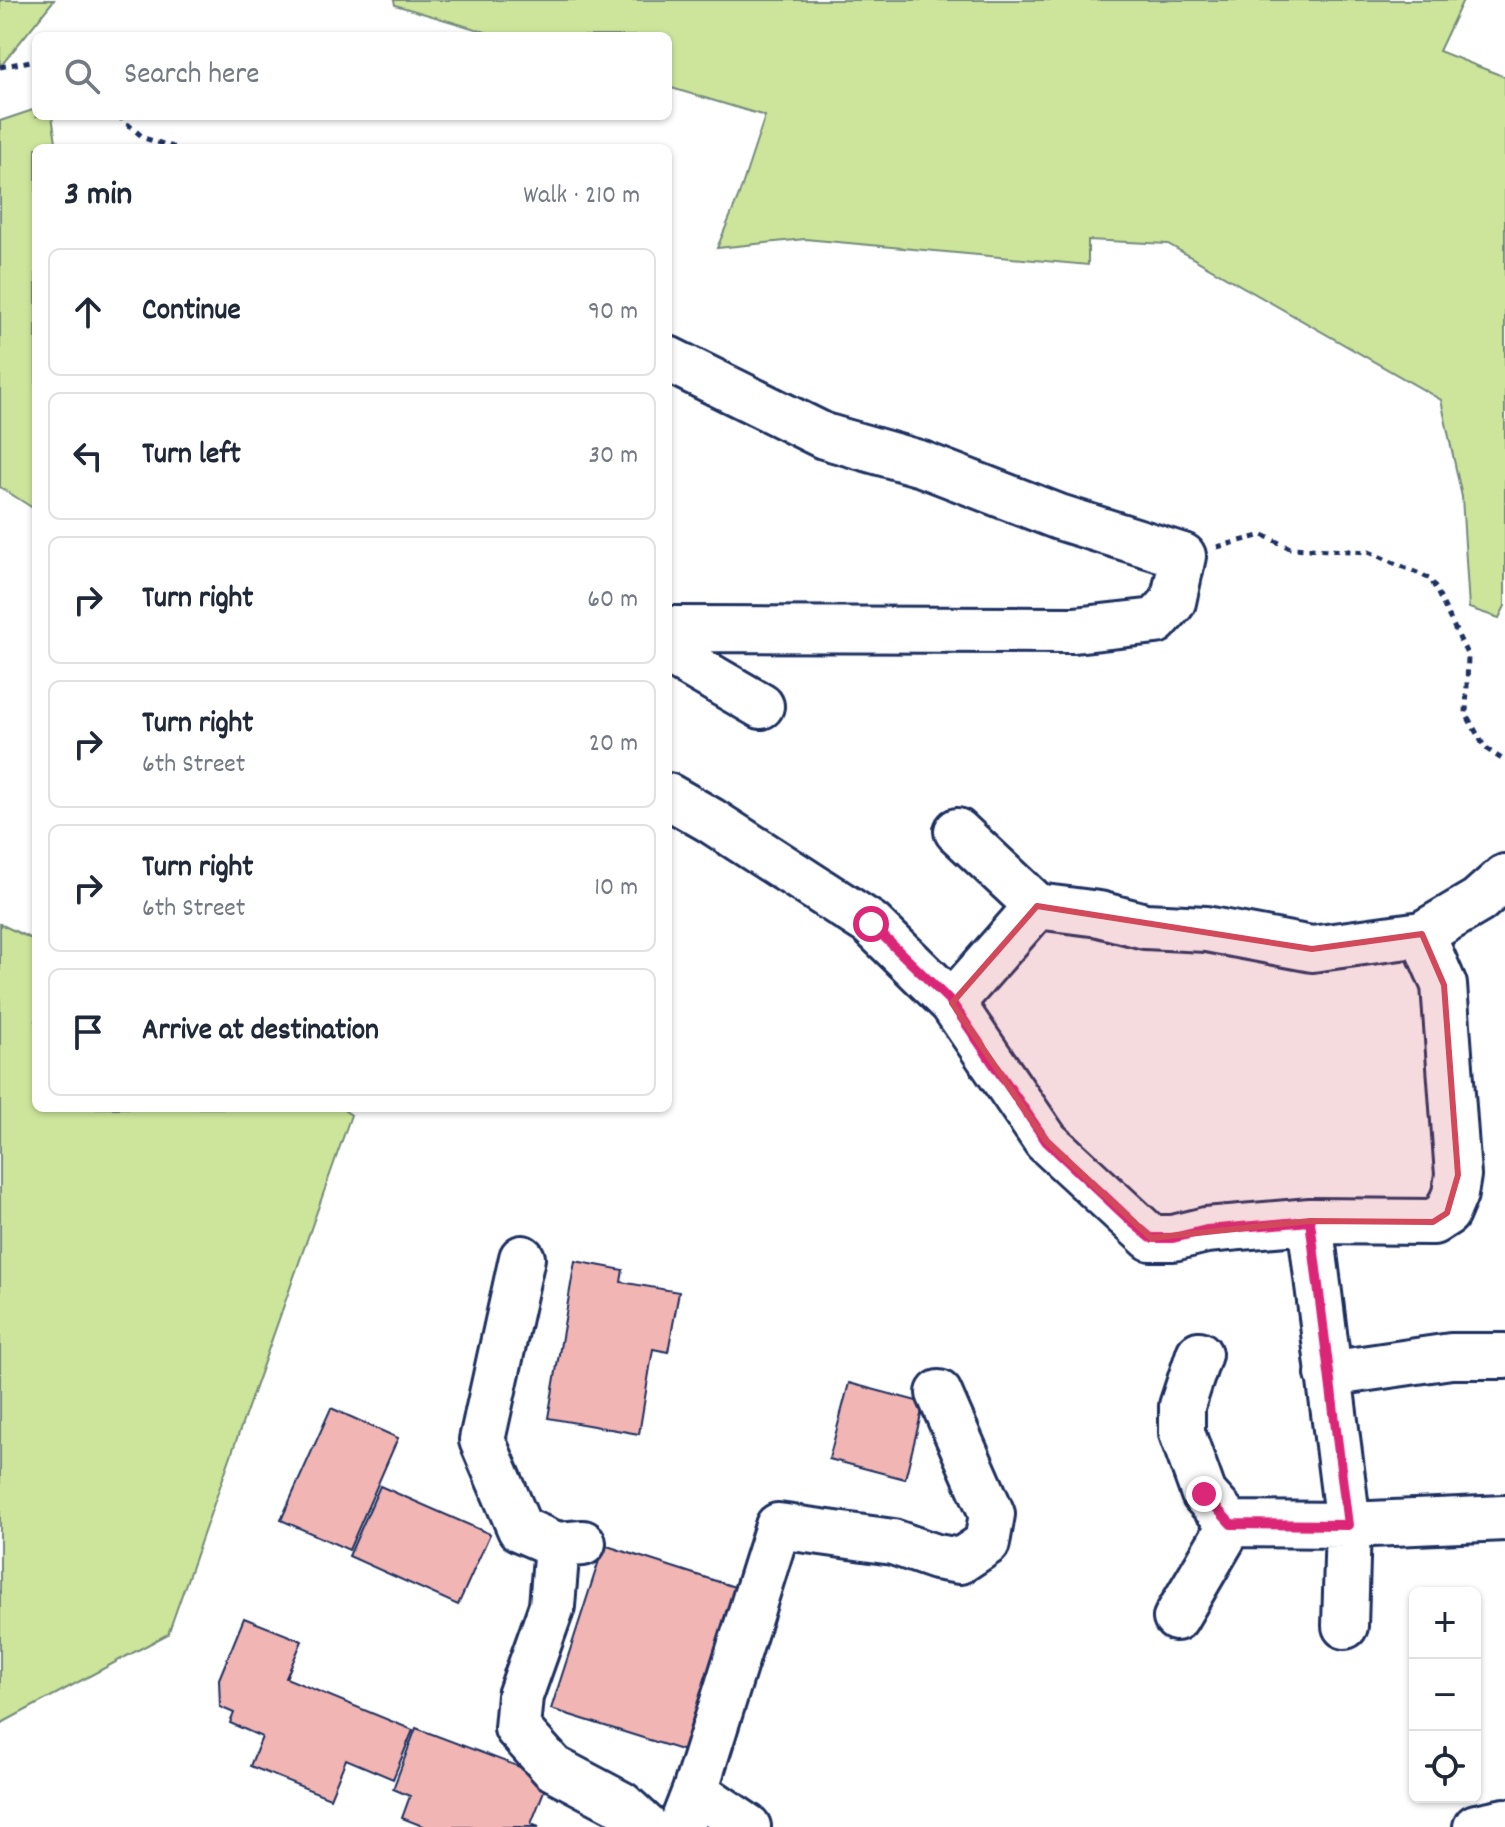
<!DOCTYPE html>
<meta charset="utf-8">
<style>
:root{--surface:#fff;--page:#f6f6f7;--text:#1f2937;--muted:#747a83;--line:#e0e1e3}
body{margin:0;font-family:Dekko,sans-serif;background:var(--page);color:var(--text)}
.controls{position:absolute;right:24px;bottom:24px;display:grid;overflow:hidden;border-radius:12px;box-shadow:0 2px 6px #0004}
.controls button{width:72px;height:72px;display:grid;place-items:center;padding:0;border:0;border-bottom:2px solid var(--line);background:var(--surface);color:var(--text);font:40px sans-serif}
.stop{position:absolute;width:24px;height:24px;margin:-18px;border:6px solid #db2777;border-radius:50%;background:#fff}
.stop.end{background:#db2777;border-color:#fff;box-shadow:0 2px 8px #0008}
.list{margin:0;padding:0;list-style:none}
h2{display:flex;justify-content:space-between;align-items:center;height:104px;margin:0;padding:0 32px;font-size:34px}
h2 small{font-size:26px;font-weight:400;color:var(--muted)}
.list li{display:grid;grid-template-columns:52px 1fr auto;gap:24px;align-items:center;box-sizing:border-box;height:128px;margin:0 16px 16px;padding:0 16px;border:2px solid var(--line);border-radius:12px}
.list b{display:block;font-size:30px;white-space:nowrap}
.list p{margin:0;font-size:26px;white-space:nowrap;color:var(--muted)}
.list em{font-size:26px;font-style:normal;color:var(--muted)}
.icon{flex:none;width:44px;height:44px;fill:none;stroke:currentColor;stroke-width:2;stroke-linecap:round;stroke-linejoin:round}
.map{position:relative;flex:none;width:1505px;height:1827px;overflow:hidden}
.search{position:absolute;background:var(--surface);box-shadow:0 2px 6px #0004;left:32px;top:32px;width:640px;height:88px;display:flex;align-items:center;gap:20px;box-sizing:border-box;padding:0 28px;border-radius:12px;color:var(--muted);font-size:30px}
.panel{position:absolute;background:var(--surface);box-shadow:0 2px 6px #0004;left:32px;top:144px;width:640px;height:968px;border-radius:12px}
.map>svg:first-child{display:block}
.green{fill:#cce59b;stroke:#748a7c;stroke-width:2}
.building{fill:#f1b5b3;stroke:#1b2f5e;stroke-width:2}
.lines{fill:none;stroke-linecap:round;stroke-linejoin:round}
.minor-casing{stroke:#1b2f5e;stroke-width:50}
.path{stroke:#1b2f5e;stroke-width:5;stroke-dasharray:6 6;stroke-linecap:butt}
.minor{stroke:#fff;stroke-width:44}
.route{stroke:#db2777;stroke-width:10}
.marked{fill:#d1495b;fill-opacity:0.2;stroke:#d1495b;stroke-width:6;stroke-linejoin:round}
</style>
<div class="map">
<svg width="1505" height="1827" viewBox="0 0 1505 1827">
<rect width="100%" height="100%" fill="#fff"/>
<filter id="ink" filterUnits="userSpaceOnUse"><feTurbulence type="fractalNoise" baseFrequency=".0125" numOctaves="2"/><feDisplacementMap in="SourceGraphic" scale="16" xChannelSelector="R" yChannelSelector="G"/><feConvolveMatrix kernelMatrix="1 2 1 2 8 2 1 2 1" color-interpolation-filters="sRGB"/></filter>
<g filter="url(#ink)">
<path class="green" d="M0,0H54L0,67Z
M394,0H1463L1439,51L1505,77V606L1499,618L1469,608L1462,497L1441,400L1168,244L1088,240V265L805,239L717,248L738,198L765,116L668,87V36H499L395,5Z
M36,109V116H52L57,148H36V510L0,487V121Z
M0,924L36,941V1108H341L351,1115L168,1634L0,1724Z"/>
<path class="building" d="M575,1261L623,1270L621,1282L679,1292L668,1352L653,1349L639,1434L548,1418Z
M849,1383L924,1403L905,1479L829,1459Z
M331,1408L398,1438L349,1550L281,1520Z
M380,1486L490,1534L458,1605L349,1556Z
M604,1545L747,1591L694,1754L551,1709Z
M244,1618L302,1641L286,1678L413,1730L393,1779L346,1759L330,1798L250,1766L262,1737L230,1723L234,1713L220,1707L219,1679Z
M416,1728L549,1778L531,1824L539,1827H425L402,1818L410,1796L393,1789Z"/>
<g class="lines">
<defs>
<path id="minor" d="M668,359L824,436L922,464L1059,517L1183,556L1173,602L1156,621L1074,630L668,629
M668,652L761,706
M668,796L710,820L871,924L952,1003L1046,1141L1151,1238H1173L1206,1230L1310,1221L1433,1222L1447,1213L1455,1194L1458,1175L1444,985L1422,934
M957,831L1037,906L1099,914L1145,926L1206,929L1312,949L1422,934L1478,901L1505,877
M952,1003L1037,906
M1310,1221L1348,1525L1345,1626
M522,1258L482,1440L520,1529L557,1545
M1199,1354L1182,1406V1433L1204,1494L1231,1524L1348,1525L1505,1518
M1328,1374L1451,1356H1505
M583,1543L557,1545L552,1606L520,1696L517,1728L553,1768L621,1804L646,1827
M1176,1618L1231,1524
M695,1791L748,1827
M681,1827L695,1791L778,1526L893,1542L936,1557L960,1561L987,1543L992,1514L939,1393
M1476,1827L1505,1821"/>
</defs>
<use href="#minor" class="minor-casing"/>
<path class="path" d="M0,67L36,60
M118,116L144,138L176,148
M1217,547L1263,535L1290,548L1369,552L1431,579L1468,656L1466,714L1485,748L1505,761"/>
<use href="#minor" class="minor"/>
</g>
</g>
<g class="lines" filter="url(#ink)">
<path class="route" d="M871,924L952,1003L1046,1141L1134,1224L1151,1238H1173L1206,1230L1310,1221L1348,1525L1231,1524L1204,1494"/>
</g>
<path class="marked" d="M1037,906L1312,949L1422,934L1444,985L1458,1175L1447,1213L1433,1222L1310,1221L1151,1238L1046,1141L952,1003Z"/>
</svg>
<div class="controls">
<button>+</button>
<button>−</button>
<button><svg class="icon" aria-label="locate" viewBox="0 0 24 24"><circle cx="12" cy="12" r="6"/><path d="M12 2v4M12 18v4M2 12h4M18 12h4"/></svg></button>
</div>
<div class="stop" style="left:871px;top:924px"></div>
<div class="stop end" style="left:1204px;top:1494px"></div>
<div class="search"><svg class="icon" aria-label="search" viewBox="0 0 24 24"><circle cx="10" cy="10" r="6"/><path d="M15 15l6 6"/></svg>Search here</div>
<section class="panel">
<h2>3 min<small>Walk · 210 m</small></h2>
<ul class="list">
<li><svg class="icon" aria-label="ahead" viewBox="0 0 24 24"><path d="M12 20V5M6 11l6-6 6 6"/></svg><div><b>Continue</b></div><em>90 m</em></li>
<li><svg class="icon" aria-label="left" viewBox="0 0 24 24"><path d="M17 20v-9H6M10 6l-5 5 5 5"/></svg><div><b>Turn left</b></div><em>30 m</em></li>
<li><svg class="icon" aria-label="right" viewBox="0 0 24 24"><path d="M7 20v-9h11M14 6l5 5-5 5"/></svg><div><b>Turn right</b></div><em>60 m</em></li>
<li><svg class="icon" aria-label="right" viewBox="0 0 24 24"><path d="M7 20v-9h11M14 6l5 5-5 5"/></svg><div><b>Turn right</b><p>6th Street</p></div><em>20 m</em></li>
<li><svg class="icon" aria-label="right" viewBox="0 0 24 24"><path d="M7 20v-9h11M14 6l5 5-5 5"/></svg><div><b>Turn right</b><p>6th Street</p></div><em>10 m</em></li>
<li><svg class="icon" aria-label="arrive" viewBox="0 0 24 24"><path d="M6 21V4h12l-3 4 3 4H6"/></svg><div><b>Arrive at destination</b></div></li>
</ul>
</section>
</div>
